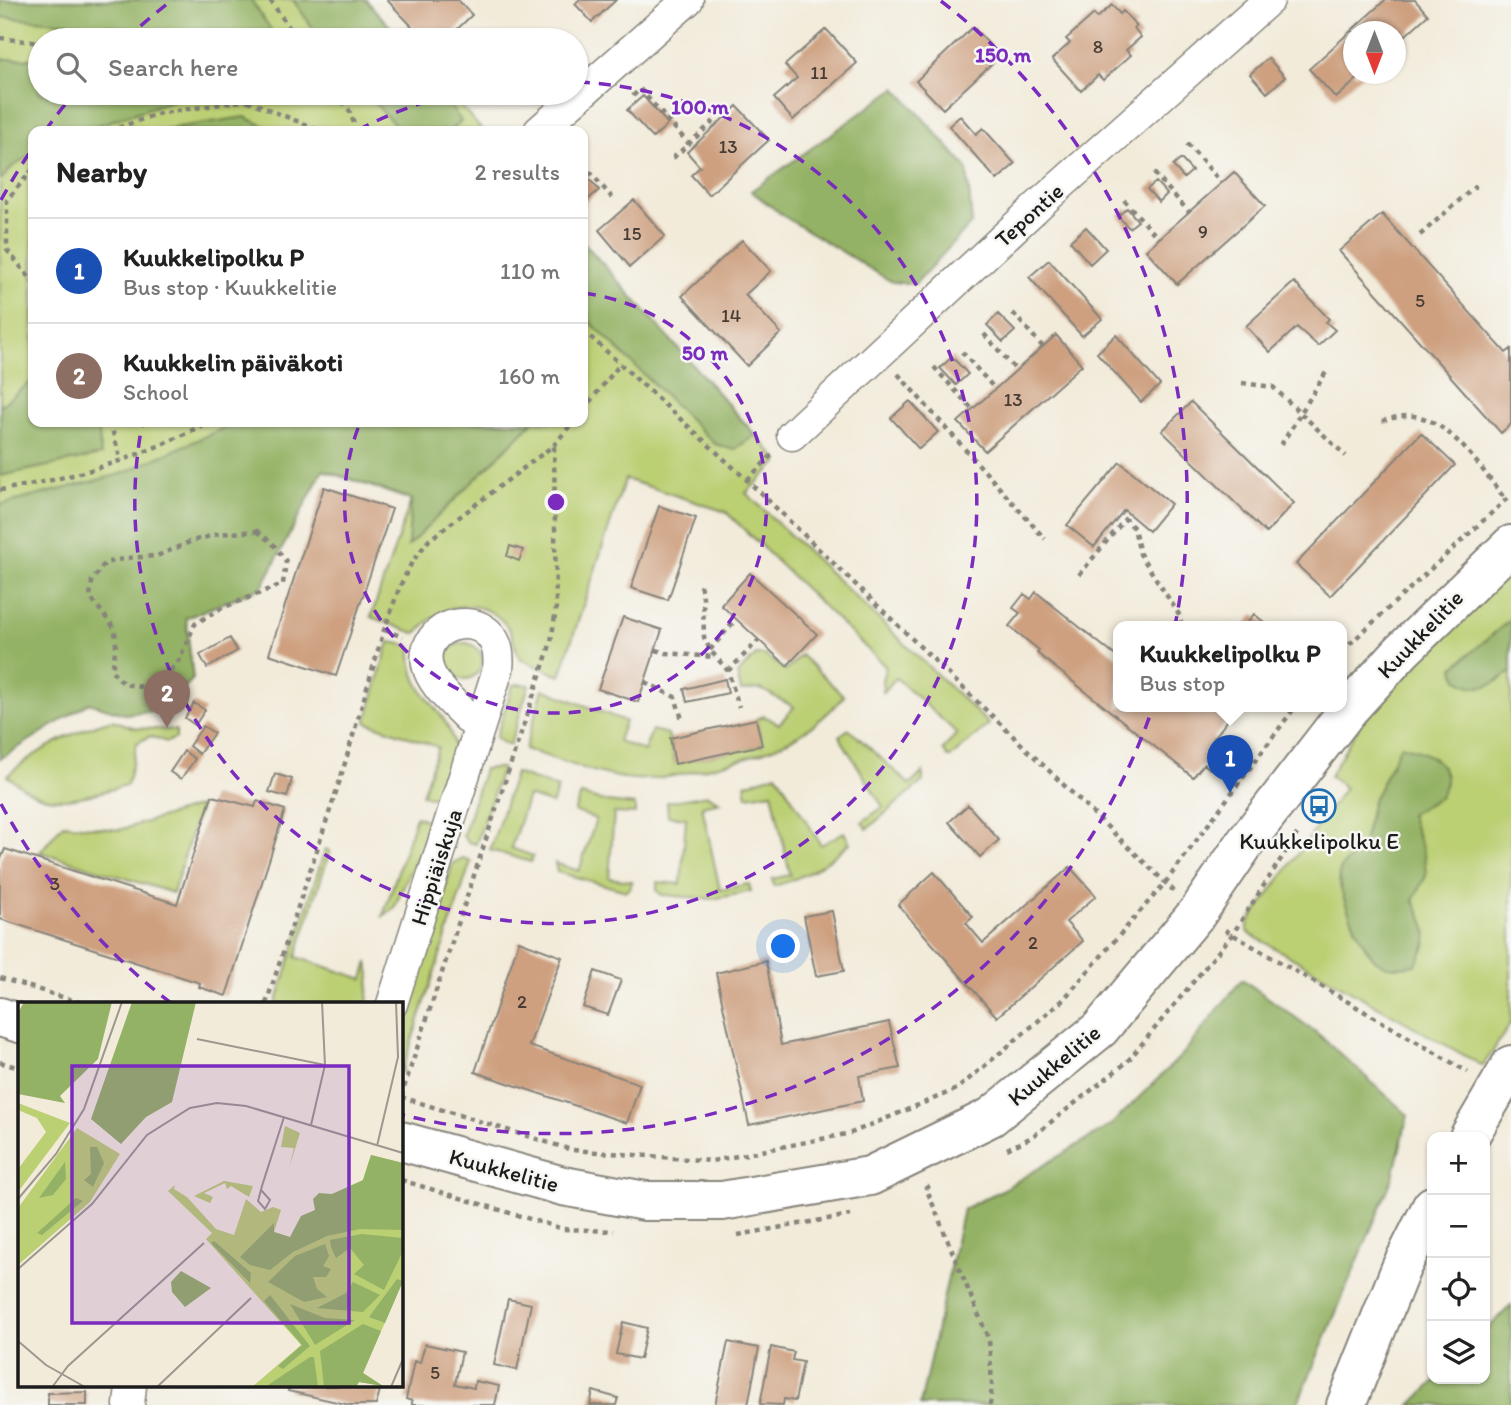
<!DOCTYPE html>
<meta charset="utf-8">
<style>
:root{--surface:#fff;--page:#f2f2f2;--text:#222;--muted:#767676;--line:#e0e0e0;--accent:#1f6fb2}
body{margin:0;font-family:Itim,sans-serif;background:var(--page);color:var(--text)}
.controls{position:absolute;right:21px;bottom:21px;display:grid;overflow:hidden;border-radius:14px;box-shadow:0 2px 5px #0004}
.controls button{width:63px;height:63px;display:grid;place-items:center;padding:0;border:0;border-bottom:2px solid var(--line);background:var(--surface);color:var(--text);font:35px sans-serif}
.compass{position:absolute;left:1343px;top:21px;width:63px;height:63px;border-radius:50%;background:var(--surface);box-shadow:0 2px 5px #0004;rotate:180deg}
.you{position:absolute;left:784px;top:947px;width:24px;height:24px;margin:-18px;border:5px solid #fff;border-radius:50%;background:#1a73e8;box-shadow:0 0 0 10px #1a73e833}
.badge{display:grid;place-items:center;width:46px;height:46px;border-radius:50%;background:var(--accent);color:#fff;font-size:23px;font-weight:700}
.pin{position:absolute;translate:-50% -58px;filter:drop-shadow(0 2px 4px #0008)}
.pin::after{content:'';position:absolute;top:37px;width:24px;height:21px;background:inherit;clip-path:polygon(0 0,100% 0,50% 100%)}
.popup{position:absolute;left:1113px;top:621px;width:234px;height:91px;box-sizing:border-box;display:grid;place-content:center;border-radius:14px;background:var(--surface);filter:drop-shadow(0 2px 5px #0005);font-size:23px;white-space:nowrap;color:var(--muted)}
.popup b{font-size:26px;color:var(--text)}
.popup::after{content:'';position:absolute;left:50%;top:100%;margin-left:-14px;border:14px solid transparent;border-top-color:var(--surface)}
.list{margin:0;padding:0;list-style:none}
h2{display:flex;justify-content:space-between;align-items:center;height:91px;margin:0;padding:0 28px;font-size:30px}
h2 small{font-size:23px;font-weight:400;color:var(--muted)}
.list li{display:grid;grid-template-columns:46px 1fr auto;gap:21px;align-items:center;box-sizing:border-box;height:105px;padding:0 28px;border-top:2px solid var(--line)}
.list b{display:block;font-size:26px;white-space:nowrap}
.list p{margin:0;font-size:23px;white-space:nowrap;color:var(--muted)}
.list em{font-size:23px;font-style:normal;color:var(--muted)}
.icon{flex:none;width:38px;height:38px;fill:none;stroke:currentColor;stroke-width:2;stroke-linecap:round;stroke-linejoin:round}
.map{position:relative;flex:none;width:1511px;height:1405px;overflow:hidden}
.search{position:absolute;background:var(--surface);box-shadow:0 2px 5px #0004;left:28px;top:28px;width:560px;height:77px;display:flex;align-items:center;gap:18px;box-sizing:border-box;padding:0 24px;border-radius:38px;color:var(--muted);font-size:26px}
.panel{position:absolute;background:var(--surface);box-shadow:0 2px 5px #0004;left:28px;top:126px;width:560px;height:301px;border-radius:14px}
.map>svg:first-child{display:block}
.green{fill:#bbcf73;stroke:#6c7648;stroke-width:2}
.forest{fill:#94b265;stroke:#586740;stroke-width:2}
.building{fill:#cea080}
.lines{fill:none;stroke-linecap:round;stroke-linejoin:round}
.minor-casing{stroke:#87847b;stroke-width:33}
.tertiary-casing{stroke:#87847b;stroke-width:42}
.secondary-casing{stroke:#87847b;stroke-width:42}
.path{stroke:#87847b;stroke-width:4.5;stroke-dasharray:5 5;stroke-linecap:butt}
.minor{stroke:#fff;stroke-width:30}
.tertiary{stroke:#fff;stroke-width:38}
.secondary{stroke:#fff;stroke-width:38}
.ring{fill:none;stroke:#7b2cbf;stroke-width:3.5;stroke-dasharray:12 9}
.labels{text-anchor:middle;stroke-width:5;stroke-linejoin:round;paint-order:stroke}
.number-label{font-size:19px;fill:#483d35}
.street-label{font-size:23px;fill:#1c1c1c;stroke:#f6f6f2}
.poi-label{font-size:23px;fill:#1c1c1c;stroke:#f6f6f2}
.inset-road{fill:none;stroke:#9c988e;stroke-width:2}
.view{fill:#7b2cbf;fill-opacity:0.15;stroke:#7b2cbf;stroke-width:3.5}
.inset-edge{fill:none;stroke:#1c1c1c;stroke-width:3.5}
.centre{fill:#7b2cbf;stroke:#f6f6f2;stroke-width:3.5}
.ring-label{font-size:21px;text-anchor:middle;font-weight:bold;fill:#7b2cbf;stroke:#f6f6f2;stroke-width:5;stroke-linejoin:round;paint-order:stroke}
</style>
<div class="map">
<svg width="1511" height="1405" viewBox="0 0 1511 1405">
<rect width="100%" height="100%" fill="#f6f6f2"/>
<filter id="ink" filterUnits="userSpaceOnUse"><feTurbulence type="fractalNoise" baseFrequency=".0143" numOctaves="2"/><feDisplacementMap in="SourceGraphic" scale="14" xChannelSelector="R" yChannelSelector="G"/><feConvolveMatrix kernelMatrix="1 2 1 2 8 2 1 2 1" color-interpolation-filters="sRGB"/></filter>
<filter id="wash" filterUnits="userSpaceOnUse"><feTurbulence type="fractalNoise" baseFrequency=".00686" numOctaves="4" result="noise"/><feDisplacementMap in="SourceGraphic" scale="28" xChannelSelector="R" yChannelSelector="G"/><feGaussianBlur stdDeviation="1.57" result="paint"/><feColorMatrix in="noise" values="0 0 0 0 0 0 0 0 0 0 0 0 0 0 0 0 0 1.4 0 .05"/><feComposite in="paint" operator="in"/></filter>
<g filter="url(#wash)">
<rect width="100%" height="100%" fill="#f2ebda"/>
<path class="green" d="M0,0H366L402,40H40V93H449L483,131H33V422H583V242L779,461L746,493L989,724L951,757H948L943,750L957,733L896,678L883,692L882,680L886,667L726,512L625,479L560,676L522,660C514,652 515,639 509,629C485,595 442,602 418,632L414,633L371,617L411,500L246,444L0,548Z
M1511,568V1023L1483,1066L1250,934L1247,930L1249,922L1345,788L1330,776L1363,718L1413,662Z
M389,642L408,645L411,648C409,700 448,705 454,746C456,763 446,783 441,799L422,795L438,747L366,722Z
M446 661a18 18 0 1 1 36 0a18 18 0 1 1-36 0Z
M756,655H765L786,671L801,655L844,696C804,743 760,755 703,769C677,776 645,783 618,777C586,771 555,759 525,749L543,689L625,721L618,741L644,751L652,730L668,734L675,763L762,745L756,719L764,716L779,724L794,707L761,689L741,691L737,674Z
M521,684L529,685L510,745L503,743L496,737L513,685Z
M112,720L136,728L176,730V738L167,742L150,736L137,743L127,785C98,792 63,807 35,794C25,790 16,782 7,776C34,751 76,730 112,720Z
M849,729L910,785L923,772V781L867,829L862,822L883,807L839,736Z
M494,768H502L476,844L468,842L463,836L484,769Z
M515,773L558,788L552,804L528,796L511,848L533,856L531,862L490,850Z
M777,774L821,845L844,832L850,843C823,865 809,876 774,886L772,879L790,875L772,792L747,796L745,784Z
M581,795L606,802L635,805V814L614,813L609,878L632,881L630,888L626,891L557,872L555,863L579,871L596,819L574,811Z
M707,795L720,802L702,806L720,890L749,884L751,891L714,899L662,895L657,891V882L681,884L686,818L668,816L667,802Z
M200,806L173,893L40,852L63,824L119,830Z
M416,816L432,823L394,908L383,916Z
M325,849L330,851L296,957L363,979L368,962L370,975L367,1004H276Z
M463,858L471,861L401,1074V1021L424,958L453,863Z"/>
<path class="forest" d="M0,0H251L278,40H156L129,28L0,17Z
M293,0H366L402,40H321Z
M0,59H40V93H172L174,100L80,131H33V154L12,167L0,181Z
M896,88L967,168L972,223L915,284L892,282L785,217L751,191Z
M366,93H441L461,121L450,131H403L389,119Z
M245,117L275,131H157L166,129Z
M583,242L755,435L734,450L715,444L583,315Z
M33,380V422H98L101,455L0,476V406Z
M237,422H533L408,546L411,499L323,470L262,587L186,618L193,679L162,710L124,714L89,703L0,759V505L121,474Z
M1511,619V672C1505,676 1497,682 1490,685C1475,690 1455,685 1454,667Z
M1401,745C1418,750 1446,757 1446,781C1446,786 1441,793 1440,797L1410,814L1424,854L1426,876L1413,900C1428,927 1434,939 1415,965C1402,967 1389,969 1378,962C1365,955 1336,888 1339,874C1342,862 1350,859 1361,852L1373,800Z
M1242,979L1317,1033L1408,1115L1393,1177L1297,1405H920L963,1209L1002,1190L1111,1125L1182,1055Z
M1511,1305V1405H1411L1437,1379H1485V1332Z"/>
<g id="blocks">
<path class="building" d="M387,0H458L472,15L446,40H425Z
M579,0H616L592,22L575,4Z
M1385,0H1415L1428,15L1396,44V32H1354V74H1363L1336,98L1309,69Z
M1112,5L1120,14L1123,11L1137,26L1134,28L1141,37L1126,50L1131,55L1103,80L1098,75L1081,91L1052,59L1070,43L1066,39L1094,14L1097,18Z
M973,27L1000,56L943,109L916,81Z
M826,29L857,63L793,120L774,98L797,78L785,65Z
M1268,58L1285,77L1267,93L1250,74Z
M643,96L668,124L653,138L627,110Z
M737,106L769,140L709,195L691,175L700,167L687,152Z
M960,116L976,134L983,128L1015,164L997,180L949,126Z
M1181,159L1192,171L1184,178L1173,166Z
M583,172L599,190L583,204Z
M1234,172L1265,206L1177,284L1146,250Z
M1156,182L1167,194L1159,202L1147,189Z
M634,200L665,236L630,267L599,230Z
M1127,208L1138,221L1129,228L1118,216Z
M1382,214L1506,353L1511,349V424L1501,433L1339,251Z
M1086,227L1106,249L1090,264L1070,241Z
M742,240L771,271L745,295L781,333L747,366L682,296Z
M1049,260L1102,319L1082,336L1029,277Z
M1294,282L1329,319L1326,322L1335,330L1318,346L1297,327L1270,352L1246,326Z
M998,314L1015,331L1003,342L987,325Z
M1056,335L1082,365L985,451L958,422Z
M1116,335L1160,385L1141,402L1097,353Z
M952,357L968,374L956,385L940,368Z
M910,401L938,432L919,449L891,418Z
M1191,402L1294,503L1266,533L1162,431Z
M1421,433L1455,465L1330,596L1296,564Z
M1120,462L1171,504L1149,531L1124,510L1094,547L1067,525Z
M324,487L392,509L336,676L269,654Z
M659,506L696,518L668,600L631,588Z
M510,546L523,550L519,561L507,556Z
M750,573L817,634L787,666L721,605Z
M1036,592L1118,658V707H1238L1213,739L1226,749L1210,769L1204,764L1193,777L1037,653L1039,650L1009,626L1020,613L1013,608L1024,594L1031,599Z
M1254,614L1270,627H1244Z
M623,617L662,630L638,702L598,689Z
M230,638L237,651L207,668L200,655Z
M725,679L728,693L687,702L684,689Z
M194,703L205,710L195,725L185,718Z
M756,719L762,745L675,764L670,738Z
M203,726L214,733L199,754L189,746Z
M184,751L195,759L181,779L170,772Z
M275,774L292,779L287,797L269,792Z
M212,796L255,807L257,801L285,810L226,996L199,987L200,983L0,919V861L5,849L177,904Z
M968,805L999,840L980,857L949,822Z
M1070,867L1096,896L1066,922L1083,941L997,1017L898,905L934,872L973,917L966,923L983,943Z
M832,911L844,971L816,976L804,916Z
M519,941L562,957L529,1046L640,1084L627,1123L475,1072Z
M766,961L781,1045L889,1022L900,1068L859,1076L863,1101L749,1125L716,973Z
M595,971L621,980L608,1015L583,1007Z
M508,1299L531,1304L517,1370L494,1365Z
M623,1322L647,1328L640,1359L616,1354Z
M728,1342L759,1348L748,1405H715Z
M425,1344L462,1352L455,1384L474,1388L475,1381L499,1386L495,1405H412V1401L406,1399L414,1361L420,1363Z
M771,1347L794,1352L792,1360L803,1362L795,1401L784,1399L783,1405L760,1404Z
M289,1386H381L376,1405H350L288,1391Z
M593,1391L618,1398L616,1405H590Z
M87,1392V1405H48V1393Z"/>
</g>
</g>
<g filter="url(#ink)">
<use href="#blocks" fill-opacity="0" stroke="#87847b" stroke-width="2"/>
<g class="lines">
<defs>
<path id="minor" d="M539,131L688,0
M792,435L1044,200L1269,0
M392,1004L498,669C506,600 410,618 429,671C436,690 465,714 479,729
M129,1405L131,1386"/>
<path id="tertiary" d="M0,1017L19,1023
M401,1141L563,1186L645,1201H722L870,1176L991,1117L1100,1029L1198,912L1245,843L1348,710L1401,652L1511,545"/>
<path id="secondary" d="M1469,1137L1511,1065
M1346,1405L1401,1268L1432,1206"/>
</defs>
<use href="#minor" class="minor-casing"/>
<use href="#tertiary" class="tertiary-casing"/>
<use href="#secondary" class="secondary-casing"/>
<path class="path" d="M270,0L298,40
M0,38L40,43
M229,93L321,131
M336,93L349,110L357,131
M633,96L640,89L689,144
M109,131L157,114L248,100
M1187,144L1222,183
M673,158L714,121
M583,164L615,201
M33,169L7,200V250L33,282
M1154,173L1189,212
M1124,200L1159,239
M1420,235L1479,183
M1013,313L1043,347
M583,330L747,480L1174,891
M984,334L1016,370
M962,352L995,389
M934,367L972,409
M898,374L1045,539
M1242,383L1273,387L1346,456
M583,410L621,363
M1382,421C1392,418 1403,415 1414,416C1452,421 1484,473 1506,500
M110,422L121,461
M1281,445L1328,369
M747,480L774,453
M0,490C74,478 142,458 208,422
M257,531L273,544L286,561L283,584L222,608L195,624L179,660L162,681L142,687L124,684L112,671L116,644L115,629L90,597L92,581L105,563L127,558L157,556L192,541L218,534Z
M1079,575L1125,519L1134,528L1140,554L1180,616L1181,627
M700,585L703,597L704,637L710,650L728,671L739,707
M384,630L403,637
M656,650L666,653L714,657
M710,650L736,619
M1342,651L1511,495
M728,671L759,640
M645,682L675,697L682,719
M1225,930L1468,1072
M0,978L85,1004
M266,1004L340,780L384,630L400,586L412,562L429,540L554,445L573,422
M0,1062L19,1068
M401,1097L572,1150L712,1161L851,1133L957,1089L1062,1001L1165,883L1295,707
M401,1097L551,642L556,609L554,445
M1007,1149L1032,1137L1127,1062L1232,935L1297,834
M401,1180L563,1229L614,1231
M930,1186L926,1188L989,1340L992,1384L990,1405
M738,1235L850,1215"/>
<use href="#minor" class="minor"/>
<use href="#tertiary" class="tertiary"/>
<use href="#secondary" class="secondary"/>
</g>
</g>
<g class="ring">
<path d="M584 293A211 211 0 1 1 360 423"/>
<path d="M358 130A421 421 0 0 1 454 94M578 82A421 421 0 1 1 142 425"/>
<path d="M171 1003A632 632 0 0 1 1 804M1 200A632 632 0 0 1 32 149M45 131A632 632 0 0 1 72 96M125 40A632 632 0 0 1 171 1M941 1A632 632 0 0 1 403 1115"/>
</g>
<defs>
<symbol id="bus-ring" viewBox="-11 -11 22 22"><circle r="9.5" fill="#f6f6f2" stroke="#1f6fb2" stroke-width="1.5"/><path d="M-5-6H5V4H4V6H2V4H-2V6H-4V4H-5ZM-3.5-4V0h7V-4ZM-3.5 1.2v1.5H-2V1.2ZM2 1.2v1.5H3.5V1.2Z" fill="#1f6fb2"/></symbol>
</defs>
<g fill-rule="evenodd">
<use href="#bus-ring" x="1300" y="787" width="38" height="38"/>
</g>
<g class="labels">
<g class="number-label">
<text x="1098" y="53">8</text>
<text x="819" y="79">11</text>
<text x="728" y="153">13</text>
<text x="1203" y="238">9</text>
<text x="632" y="240">15</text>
<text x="1420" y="307">5</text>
<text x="731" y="322">14</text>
<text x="1013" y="406">13</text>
<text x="55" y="890">3</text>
<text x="1033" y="949">2</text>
<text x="522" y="1008">2</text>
<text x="435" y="1379">5</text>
</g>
<g class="street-label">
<text transform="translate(1029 215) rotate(-42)" y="8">Tepontie</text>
<text transform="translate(1420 634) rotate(-46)" y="8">Kuukkelitie</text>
<text transform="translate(436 867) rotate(-72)" y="8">Hippiäiskuja</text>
<text transform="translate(1054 1065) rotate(-40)" y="8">Kuukkelitie</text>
<text transform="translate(504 1170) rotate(15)" y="8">Kuukkelitie</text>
</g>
<g class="poi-label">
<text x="1319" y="849">Kuukkelipolku E</text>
</g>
</g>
<g transform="translate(18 1002)">
<rect width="385" height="385" fill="#f2ebda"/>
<path d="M0,101L52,121L0,190V167L28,130L19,116L0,108ZM267,124L282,131L271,166L276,146L263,145ZM59,126L102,152L72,200L0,263V206ZM353,153L385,161V279L345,371L365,384L341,380L338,385H234L283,343L188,237L194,231L150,189L157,183L156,187L169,195L198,227L216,233L228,197L243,210L255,205L263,208L256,230L286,240L329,226ZM206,179L235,184L231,195L213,184L209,187L207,181L186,191L195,195L192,201L176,194Z" fill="#bbcf73"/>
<path d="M6,0H94L80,57L42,94L47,101L0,92V11ZM114,0H178L154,100L128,115L103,142L73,117ZM72,145H79L86,161L75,185L66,178L73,172ZM353,153L385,161V228L342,227L309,234L275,250L252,268L232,263L222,255L256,221V230L272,235L283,214L297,208L295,197L301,191L314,192L345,178ZM47,160L48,177L35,193L21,196ZM58,196L65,199L24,233L19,231ZM344,232L385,236V249L366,288L336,272L346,263L332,246L318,256L313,245L312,238ZM196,239L233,271L232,281L193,241ZM307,242L311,254L305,264L313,267L308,275H295L299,287L309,295L286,300L250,280L277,254ZM163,269L193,286L167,305L154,290L153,280ZM379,277L385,279L367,321L351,315ZM335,280L362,293L345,310L299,306L328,291ZM252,293L292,344L265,367L260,364L284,343L246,299ZM272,302L307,316L337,318L297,343ZM345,322L363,329L345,371L365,384L341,380L338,385H306L302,349ZM292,355H296L300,385H247Z" fill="#94b265"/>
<path class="inset-road" d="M179,37L307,63M293,123L307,63L304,0M359,144L380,55L378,0M243,188L252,198L247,207L240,199L244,184L266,115M0,197L38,152L66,107L104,0M0,267L74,202L129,133L172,106L199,101L228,104L385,151M0,339L28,363L67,385M35,384L50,364L186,241M139,385L233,296M373,385L385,357"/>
<path class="view" d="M54,64H331V321H54Z"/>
<rect width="385" height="385" class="inset-edge"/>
</g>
<circle cx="556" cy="502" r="10" class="centre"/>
<g class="ring-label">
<text x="1003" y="62">150 m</text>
<text x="700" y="114">100 m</text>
<text x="705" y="360">50 m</text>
</g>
</svg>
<div class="controls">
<button>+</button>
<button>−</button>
<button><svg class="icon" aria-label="locate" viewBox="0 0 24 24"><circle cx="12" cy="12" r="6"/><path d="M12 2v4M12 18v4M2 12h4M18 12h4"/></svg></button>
<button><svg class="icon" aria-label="layers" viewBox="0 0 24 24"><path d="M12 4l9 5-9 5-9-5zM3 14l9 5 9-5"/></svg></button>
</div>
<svg class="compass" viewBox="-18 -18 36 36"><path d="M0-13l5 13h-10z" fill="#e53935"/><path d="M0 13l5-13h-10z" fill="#767676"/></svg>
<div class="you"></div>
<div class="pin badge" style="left:1230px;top:793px;background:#1a4fb4">1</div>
<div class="popup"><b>Kuukkelipolku P</b>Bus stop</div>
<div class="pin badge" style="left:167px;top:728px;background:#8d6e63">2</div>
<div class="search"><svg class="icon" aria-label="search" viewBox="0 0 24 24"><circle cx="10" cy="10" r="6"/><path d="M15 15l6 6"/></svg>Search here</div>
<section class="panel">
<h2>Nearby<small>2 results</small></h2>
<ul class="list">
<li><span class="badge" style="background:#1a4fb4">1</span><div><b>Kuukkelipolku P</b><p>Bus stop · Kuukkelitie</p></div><em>110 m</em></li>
<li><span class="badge" style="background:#8d6e63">2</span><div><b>Kuukkelin päiväkoti</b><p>School</p></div><em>160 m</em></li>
</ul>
</section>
</div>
